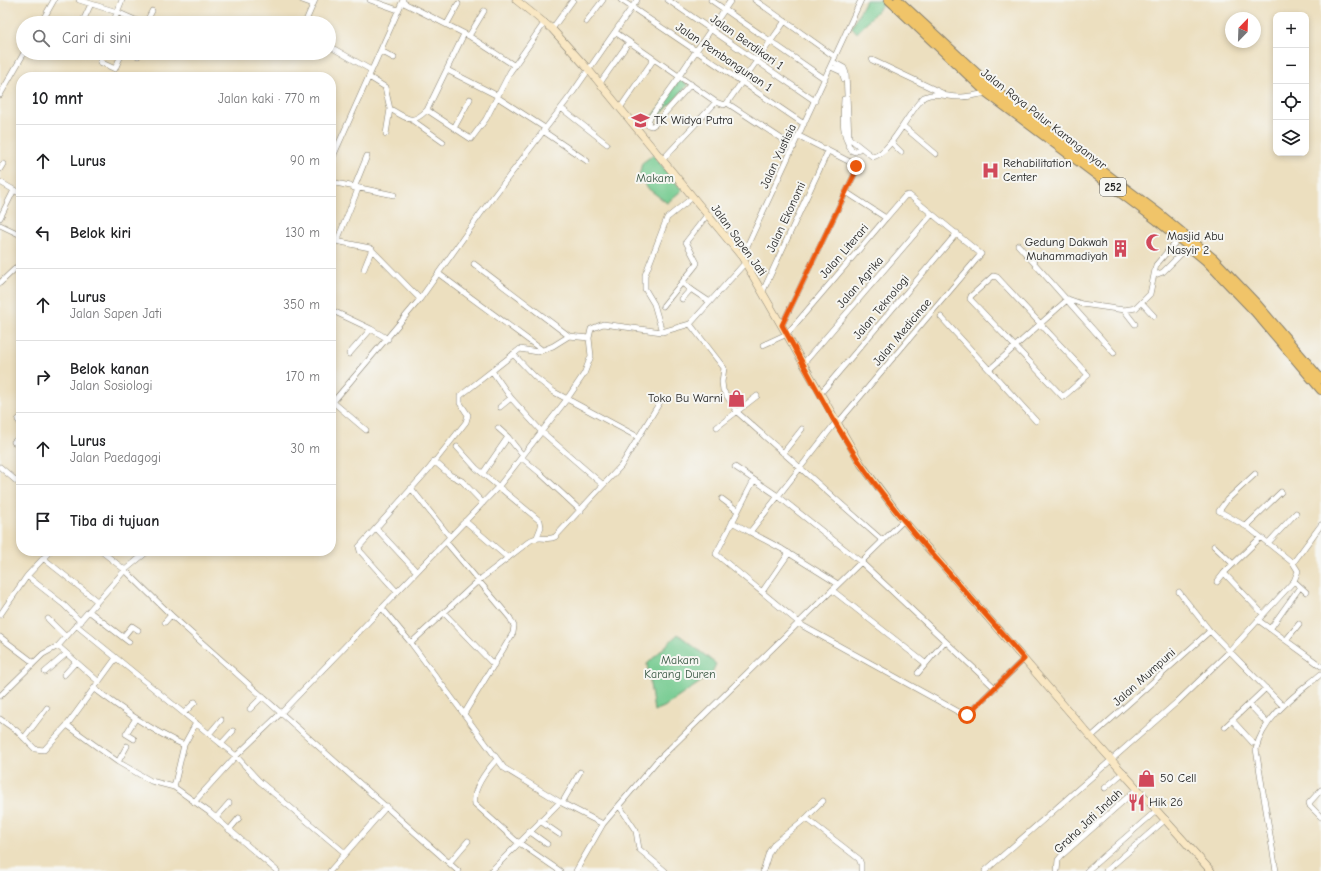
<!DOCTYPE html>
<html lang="id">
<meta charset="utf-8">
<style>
:root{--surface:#fff;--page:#f2f2f2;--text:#202124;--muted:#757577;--line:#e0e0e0}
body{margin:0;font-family:"Comic Neue",sans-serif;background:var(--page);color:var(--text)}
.controls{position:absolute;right:12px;top:12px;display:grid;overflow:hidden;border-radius:8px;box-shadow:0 2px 6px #0003}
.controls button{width:36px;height:36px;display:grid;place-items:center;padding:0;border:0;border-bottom:1px solid var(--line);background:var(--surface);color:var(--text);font:20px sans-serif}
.compass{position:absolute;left:1225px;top:12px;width:36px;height:36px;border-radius:50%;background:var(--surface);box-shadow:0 2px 6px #0003;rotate:23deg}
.stop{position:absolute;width:12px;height:12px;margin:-9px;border:3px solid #ea580c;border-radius:50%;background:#fff}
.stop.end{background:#ea580c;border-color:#fff;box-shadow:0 1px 4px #0008}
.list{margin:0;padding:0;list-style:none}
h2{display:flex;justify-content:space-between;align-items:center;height:52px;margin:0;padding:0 16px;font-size:17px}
h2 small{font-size:13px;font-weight:400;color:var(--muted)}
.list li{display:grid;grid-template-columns:26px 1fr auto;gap:12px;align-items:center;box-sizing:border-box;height:72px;padding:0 16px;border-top:1px solid var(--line)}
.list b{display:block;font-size:15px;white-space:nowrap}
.list p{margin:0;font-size:13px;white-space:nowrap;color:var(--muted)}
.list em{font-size:13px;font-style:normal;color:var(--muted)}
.icon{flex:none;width:22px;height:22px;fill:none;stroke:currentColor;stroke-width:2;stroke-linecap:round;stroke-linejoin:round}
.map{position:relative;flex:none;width:1321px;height:871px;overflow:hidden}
.search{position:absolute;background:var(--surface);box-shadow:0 2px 6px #0003;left:16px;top:16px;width:320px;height:44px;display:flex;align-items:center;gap:10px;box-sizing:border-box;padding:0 14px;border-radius:22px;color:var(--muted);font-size:15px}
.panel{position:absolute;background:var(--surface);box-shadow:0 2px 6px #0003;left:16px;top:72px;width:320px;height:484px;border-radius:16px}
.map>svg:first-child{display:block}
.green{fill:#73ca8f;stroke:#487356}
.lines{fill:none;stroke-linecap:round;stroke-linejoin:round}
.street-casing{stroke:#847e6e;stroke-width:6}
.secondary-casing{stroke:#847e6e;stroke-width:8}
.primary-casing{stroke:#847e6e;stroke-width:10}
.street{stroke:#fff;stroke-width:5}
.secondary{stroke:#f9e7c3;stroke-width:7}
.primary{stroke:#f0c469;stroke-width:8}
.route{stroke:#ea580c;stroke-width:5}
.labels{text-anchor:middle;stroke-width:4;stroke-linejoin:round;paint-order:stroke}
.shield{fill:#f6f6f2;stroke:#5d5d5c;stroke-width:1}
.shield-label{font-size:11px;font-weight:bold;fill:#1c1c1c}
.street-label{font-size:12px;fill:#1c1c1c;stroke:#f6f6f2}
.poi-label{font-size:12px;fill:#1c1c1c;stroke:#f6f6f2;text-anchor:start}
.park-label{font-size:12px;fill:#3a5944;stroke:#f6f6f2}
</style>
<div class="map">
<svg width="1321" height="871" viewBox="0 0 1321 871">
<rect width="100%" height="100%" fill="#f6f6f2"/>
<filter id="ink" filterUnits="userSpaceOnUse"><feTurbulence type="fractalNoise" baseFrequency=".025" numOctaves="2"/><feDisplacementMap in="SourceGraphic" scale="8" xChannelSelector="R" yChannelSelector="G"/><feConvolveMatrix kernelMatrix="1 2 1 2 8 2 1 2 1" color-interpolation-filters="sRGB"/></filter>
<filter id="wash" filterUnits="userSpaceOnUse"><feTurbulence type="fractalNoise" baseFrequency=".012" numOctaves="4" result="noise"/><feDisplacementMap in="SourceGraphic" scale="16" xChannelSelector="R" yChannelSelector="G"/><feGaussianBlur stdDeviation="0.9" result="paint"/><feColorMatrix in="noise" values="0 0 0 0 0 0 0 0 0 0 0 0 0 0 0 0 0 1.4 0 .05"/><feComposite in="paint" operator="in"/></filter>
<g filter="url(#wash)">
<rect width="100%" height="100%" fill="#ecdfbf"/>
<path class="green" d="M866,0H880L884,3L857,33L852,27Z
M680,79L688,85L652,124L649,122Z
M653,155L682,190L667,203L646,187L639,176L642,163Z
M678,634L716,664L711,675L664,707L654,711L647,664Z"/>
</g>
<g filter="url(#ink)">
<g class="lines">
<defs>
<path id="street" d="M79,0L117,12L142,23
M302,0L313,4
M370,0L398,10
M621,0L804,124
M668,0L815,101
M711,0L825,79
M755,0L835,57
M402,2L469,36L515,66
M586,22L603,0
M41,23L54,0
M82,23L91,4
M113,23L122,0
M146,23L152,11
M305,23L315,0
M447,24L458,4
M552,29L573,0
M615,32L716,102L724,105L727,103L794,147
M469,36L484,11
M329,46L371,70
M381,51L394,58
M102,53L100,62L115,69L122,53
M131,53L138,56
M872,60L942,93
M833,62L844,68L846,73L849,138L873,157C891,153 910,109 924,97C937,91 948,98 962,97C970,97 979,94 987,93
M831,67L842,72L844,79
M447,70L498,96
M679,76L731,0
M680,76L649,119L648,125L652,126L655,124L691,84
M369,77L385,87L390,109L386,134
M600,83L629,42
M0,95L24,53
M497,97L545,128
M844,99C843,118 841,134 852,151L855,152L860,148
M727,103L785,21
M561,108L607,144
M620,108L654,59
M390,109C408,118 411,126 427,110L464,34
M427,110L471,139L486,119L510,72L545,22
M412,120L443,142
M903,126L936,154
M454,128L470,99
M543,131L587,161
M799,136L856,165L857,169L846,192L886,218L905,196L909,195L981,254L837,424
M891,142L901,152
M663,159L716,102
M331,161L403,0
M0,169L3,164
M0,182L21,194
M331,182L394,195
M354,188L367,156
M0,218L14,190
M0,225L21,235
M331,240L370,248L420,299
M337,241L358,189
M1018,245L1114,353
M742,257L861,0
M364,269L372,249
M439,274L542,350
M1155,275L1163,272L1189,246
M993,276L997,277L1088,375L1063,397L970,299L971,296Z
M0,283L21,263
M683,284L710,302
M763,291L828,151
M682,299L691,289
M1068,299L1082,304L1124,310L1136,308L1150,294L1156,265L1179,238
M1142,303L1154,316
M663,306L696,265L697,263L686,242L707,215
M331,310L371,329L388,339
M1124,310L1135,324
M941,317L1036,421
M690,324L724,368L722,382L723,390L737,412L883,541
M782,325L846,192
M662,332L654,304L645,289V275L667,218L693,197
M589,338L591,329L603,324L662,332L690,324L745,263
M763,345L787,334L886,218
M349,354L371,329
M513,354L535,377L554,392L638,437
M803,364L932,214
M990,369L1068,299
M492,371L511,398L541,431L602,484
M820,394L957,233
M331,400L333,402L420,299L481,213L571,95L637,0
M332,403L333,402L366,430
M500,407L511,398
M21,417L18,420L21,424
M836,422L750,532L782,549L838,584
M717,427L757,396
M498,428L508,437L523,456
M14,442L21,436
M457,447L476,468L540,521L541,527L537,537
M783,453L802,429
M522,458L540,473L581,511
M434,461L450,475L462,481L483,503
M0,467L21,485
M735,467L778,496L861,562L995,688
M483,473L508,437
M754,480L716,554L803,626L966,716L1024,659
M411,488L450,537
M722,499L738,511
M465,521L508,558
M732,522L750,532
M1246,526L1281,492
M376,528L416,571
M1260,538L1224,573L1263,614
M446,542L510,618L514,626L513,633L464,714
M1268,543L1296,513
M1214,546L1233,564
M101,551L125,570L171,615L458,871
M43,558L97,601
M1293,563L1321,525
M27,576L64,605L81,622
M1294,581L1306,592
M1217,582L1224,573
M832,590L925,663
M397,592L360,551L359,547L428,470L466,422L468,415L460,403V396L520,349L538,352L553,346L569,336
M762,592L789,553
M1179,592L1210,631L1283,706
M382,608L411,643L504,768L560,802L603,824
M90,612L129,642
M444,613L494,665
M0,615L27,576L50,551
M48,619L66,637
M1258,620L1321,666
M165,622L171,615
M76,625L236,756L281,713L499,486L567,399L584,374L591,356L589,338L569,336L474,264
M1270,629L1300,587
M0,637L33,662
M123,637L132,626L138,630
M1286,640L1299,624
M411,643L478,581L531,540C540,535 547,541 555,537L621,466L660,402
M58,646L99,682
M45,672L66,654
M918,673L945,641
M64,675L75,663
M95,689C123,710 152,731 184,745
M0,696L43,654L58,646L125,570L148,551
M1249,704L1265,721
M250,709L263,696
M184,713L195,702
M0,719L17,731L35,749L44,750L67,725L116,658
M1232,720L1253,743
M67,725L118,762L151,781L174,787L209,812L277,871
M1225,727L1266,688
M209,734L221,720
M1091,737L1210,631
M24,738L47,708
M134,739L126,734L136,718
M221,744L233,731
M497,759C487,770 472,789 475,804L515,840L560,871
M118,762L127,746
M174,787L184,745L196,723
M1105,788L1124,772
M1321,790L1309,803L1310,806L1321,817
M194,802L236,756L259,781L345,853
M562,803L580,772
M620,807L636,831L639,849L665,871
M216,818L229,803
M806,818L859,859L861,864V871
M540,821L559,834
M229,830L239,818
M529,831L547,844
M449,863L468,841
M330,871L387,806
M491,871L560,802
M576,871L603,824L656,762L904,520
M763,871L769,852L775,843L806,818L823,801
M985,871L1177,702L1229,652L1294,581L1298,571L1293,563L1249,528L1219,511L1227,500L1255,474
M1057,871L1058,860L1062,855L1138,788
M1087,871L1157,810
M1106,871L1166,819
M1276,871L1256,749C1264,716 1296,695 1321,674"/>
<path id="secondary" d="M516,0L552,29L588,69L742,257L861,464L900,516L1091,737L1211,871"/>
<path id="primary" d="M889,0L987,93L1155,219L1206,261L1255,312L1321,390
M898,0L995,90L1160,214L1213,258L1257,304L1321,379"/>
</defs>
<use href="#street" class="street-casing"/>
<use href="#secondary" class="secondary-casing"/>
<use href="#primary" class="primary-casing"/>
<use href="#street" class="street"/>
<use href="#secondary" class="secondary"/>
<use href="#primary" class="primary"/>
</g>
</g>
<g class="lines" filter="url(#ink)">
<path class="route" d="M856,166L857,169L782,325C809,374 835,427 867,473C914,538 972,597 1024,659L967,715"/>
</g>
<defs>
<symbol id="school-bare" viewBox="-9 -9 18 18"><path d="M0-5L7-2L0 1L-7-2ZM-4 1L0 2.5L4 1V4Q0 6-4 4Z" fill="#d1495b" stroke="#f6f6f2" stroke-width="2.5" paint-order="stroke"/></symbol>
<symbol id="hospital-bare" viewBox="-9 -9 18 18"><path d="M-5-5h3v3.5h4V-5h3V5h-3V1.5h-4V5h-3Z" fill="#d1495b" stroke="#f6f6f2" stroke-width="2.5" paint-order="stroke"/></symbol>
<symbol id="mosque-bare" viewBox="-9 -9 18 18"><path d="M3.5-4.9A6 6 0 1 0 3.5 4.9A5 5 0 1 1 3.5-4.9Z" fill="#d1495b" stroke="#f6f6f2" stroke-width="2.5" paint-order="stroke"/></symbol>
<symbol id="building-bare" viewBox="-9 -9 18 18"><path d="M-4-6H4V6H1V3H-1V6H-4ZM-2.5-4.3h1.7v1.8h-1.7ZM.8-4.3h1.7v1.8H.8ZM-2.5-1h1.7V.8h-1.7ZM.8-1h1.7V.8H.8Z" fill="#d1495b" stroke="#f6f6f2" stroke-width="2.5" paint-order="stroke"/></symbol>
<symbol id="shop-bare" viewBox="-9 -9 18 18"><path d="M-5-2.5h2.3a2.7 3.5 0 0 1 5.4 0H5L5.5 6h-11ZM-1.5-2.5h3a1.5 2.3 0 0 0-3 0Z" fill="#d1495b" stroke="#f6f6f2" stroke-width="2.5" paint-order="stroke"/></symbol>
<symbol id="restaurant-bare" viewBox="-9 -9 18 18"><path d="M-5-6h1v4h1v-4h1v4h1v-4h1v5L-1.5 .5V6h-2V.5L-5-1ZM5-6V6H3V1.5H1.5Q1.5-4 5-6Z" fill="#d1495b" stroke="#f6f6f2" stroke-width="2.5" paint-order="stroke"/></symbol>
</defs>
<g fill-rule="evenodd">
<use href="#school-bare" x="628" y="108" width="25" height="25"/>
<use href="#hospital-bare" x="978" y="158" width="25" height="25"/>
<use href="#mosque-bare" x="1142" y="230" width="25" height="25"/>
<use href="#building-bare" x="1108" y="236" width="25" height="25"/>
<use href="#shop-bare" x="724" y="386" width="25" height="25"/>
<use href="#shop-bare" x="1134" y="766" width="25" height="25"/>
<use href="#restaurant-bare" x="1124" y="790" width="25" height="25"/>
</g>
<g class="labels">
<rect class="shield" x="1100" y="178" width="26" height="18" rx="3"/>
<g class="shield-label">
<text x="1113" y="191">252</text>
</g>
<g class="street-label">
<text transform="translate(747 42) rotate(35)" y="4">Jalan Berdikari 1</text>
<text transform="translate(724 57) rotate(34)" y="4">Jalan Pembangunan 1</text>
<text transform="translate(1044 119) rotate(38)" y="4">Jalan Raya Palur Karanganyar</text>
<text transform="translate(778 156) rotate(-65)" y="4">Jalan Yustisia</text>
<text transform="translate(786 217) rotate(-65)" y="4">Jalan Ekonomi</text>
<text transform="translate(739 240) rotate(54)" y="4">Jalan Sapen Jati</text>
<text transform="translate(844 251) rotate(-49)" y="4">Jalan Literari</text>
<text transform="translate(860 282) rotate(-49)" y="4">Jalan Agrika</text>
<text transform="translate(881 307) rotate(-50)" y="4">Jalan Teknologi</text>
<text transform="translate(902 332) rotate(-50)" y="4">Jalan Medicinae</text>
<text transform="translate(1144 677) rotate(-42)" y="4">Jalan Mumpuni</text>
<text transform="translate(1088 821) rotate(-43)" y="4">Graha Jati Indah</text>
</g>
<g class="poi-label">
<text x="654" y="124">TK Widya Putra</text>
<text x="1003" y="167">Rehabilitation<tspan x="1003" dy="14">Center</tspan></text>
<text x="1167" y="240">Masjid Abu<tspan x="1167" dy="14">Nasyir 2</tspan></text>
<text x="1108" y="246" text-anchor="end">Gedung Dakwah<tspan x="1108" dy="14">Muhammadiyah</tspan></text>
<text x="723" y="402" text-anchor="end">Toko Bu Warni</text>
<text x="1160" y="782">50 Cell</text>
<text x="1149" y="806">Hik 26</text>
</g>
<g class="park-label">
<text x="655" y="182">Makam</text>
<text x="680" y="664">Makam<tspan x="680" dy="14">Karang Duren</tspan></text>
</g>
</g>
</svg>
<div class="controls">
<button>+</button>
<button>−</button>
<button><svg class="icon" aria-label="locate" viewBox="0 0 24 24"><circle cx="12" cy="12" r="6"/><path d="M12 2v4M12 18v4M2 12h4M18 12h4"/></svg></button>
<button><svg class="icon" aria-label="layers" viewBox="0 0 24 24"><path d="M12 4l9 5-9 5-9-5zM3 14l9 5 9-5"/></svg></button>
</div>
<svg class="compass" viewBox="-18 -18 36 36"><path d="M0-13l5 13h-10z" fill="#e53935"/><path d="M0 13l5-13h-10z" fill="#757577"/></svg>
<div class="stop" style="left:967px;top:715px"></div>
<div class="stop end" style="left:856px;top:166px"></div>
<div class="search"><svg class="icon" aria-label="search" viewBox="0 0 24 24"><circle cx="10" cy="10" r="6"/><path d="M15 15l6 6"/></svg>Cari di sini</div>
<section class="panel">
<h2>10 mnt<small>Jalan kaki · 770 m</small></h2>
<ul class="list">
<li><svg class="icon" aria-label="ahead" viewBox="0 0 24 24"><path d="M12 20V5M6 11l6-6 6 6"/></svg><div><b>Lurus</b></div><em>90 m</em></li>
<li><svg class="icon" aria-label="left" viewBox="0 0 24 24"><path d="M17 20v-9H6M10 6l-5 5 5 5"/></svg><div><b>Belok kiri</b></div><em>130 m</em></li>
<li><svg class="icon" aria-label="ahead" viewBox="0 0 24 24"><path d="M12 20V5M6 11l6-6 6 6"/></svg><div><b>Lurus</b><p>Jalan Sapen Jati</p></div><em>350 m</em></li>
<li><svg class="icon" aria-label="right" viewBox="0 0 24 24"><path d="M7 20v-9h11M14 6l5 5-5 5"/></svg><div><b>Belok kanan</b><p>Jalan Sosiologi</p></div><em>170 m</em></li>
<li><svg class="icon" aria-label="ahead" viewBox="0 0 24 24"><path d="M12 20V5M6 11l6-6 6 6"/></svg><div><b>Lurus</b><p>Jalan Paedagogi</p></div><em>30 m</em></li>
<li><svg class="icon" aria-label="arrive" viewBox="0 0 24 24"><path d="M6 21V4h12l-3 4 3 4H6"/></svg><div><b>Tiba di tujuan</b></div></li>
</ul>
</section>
</div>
